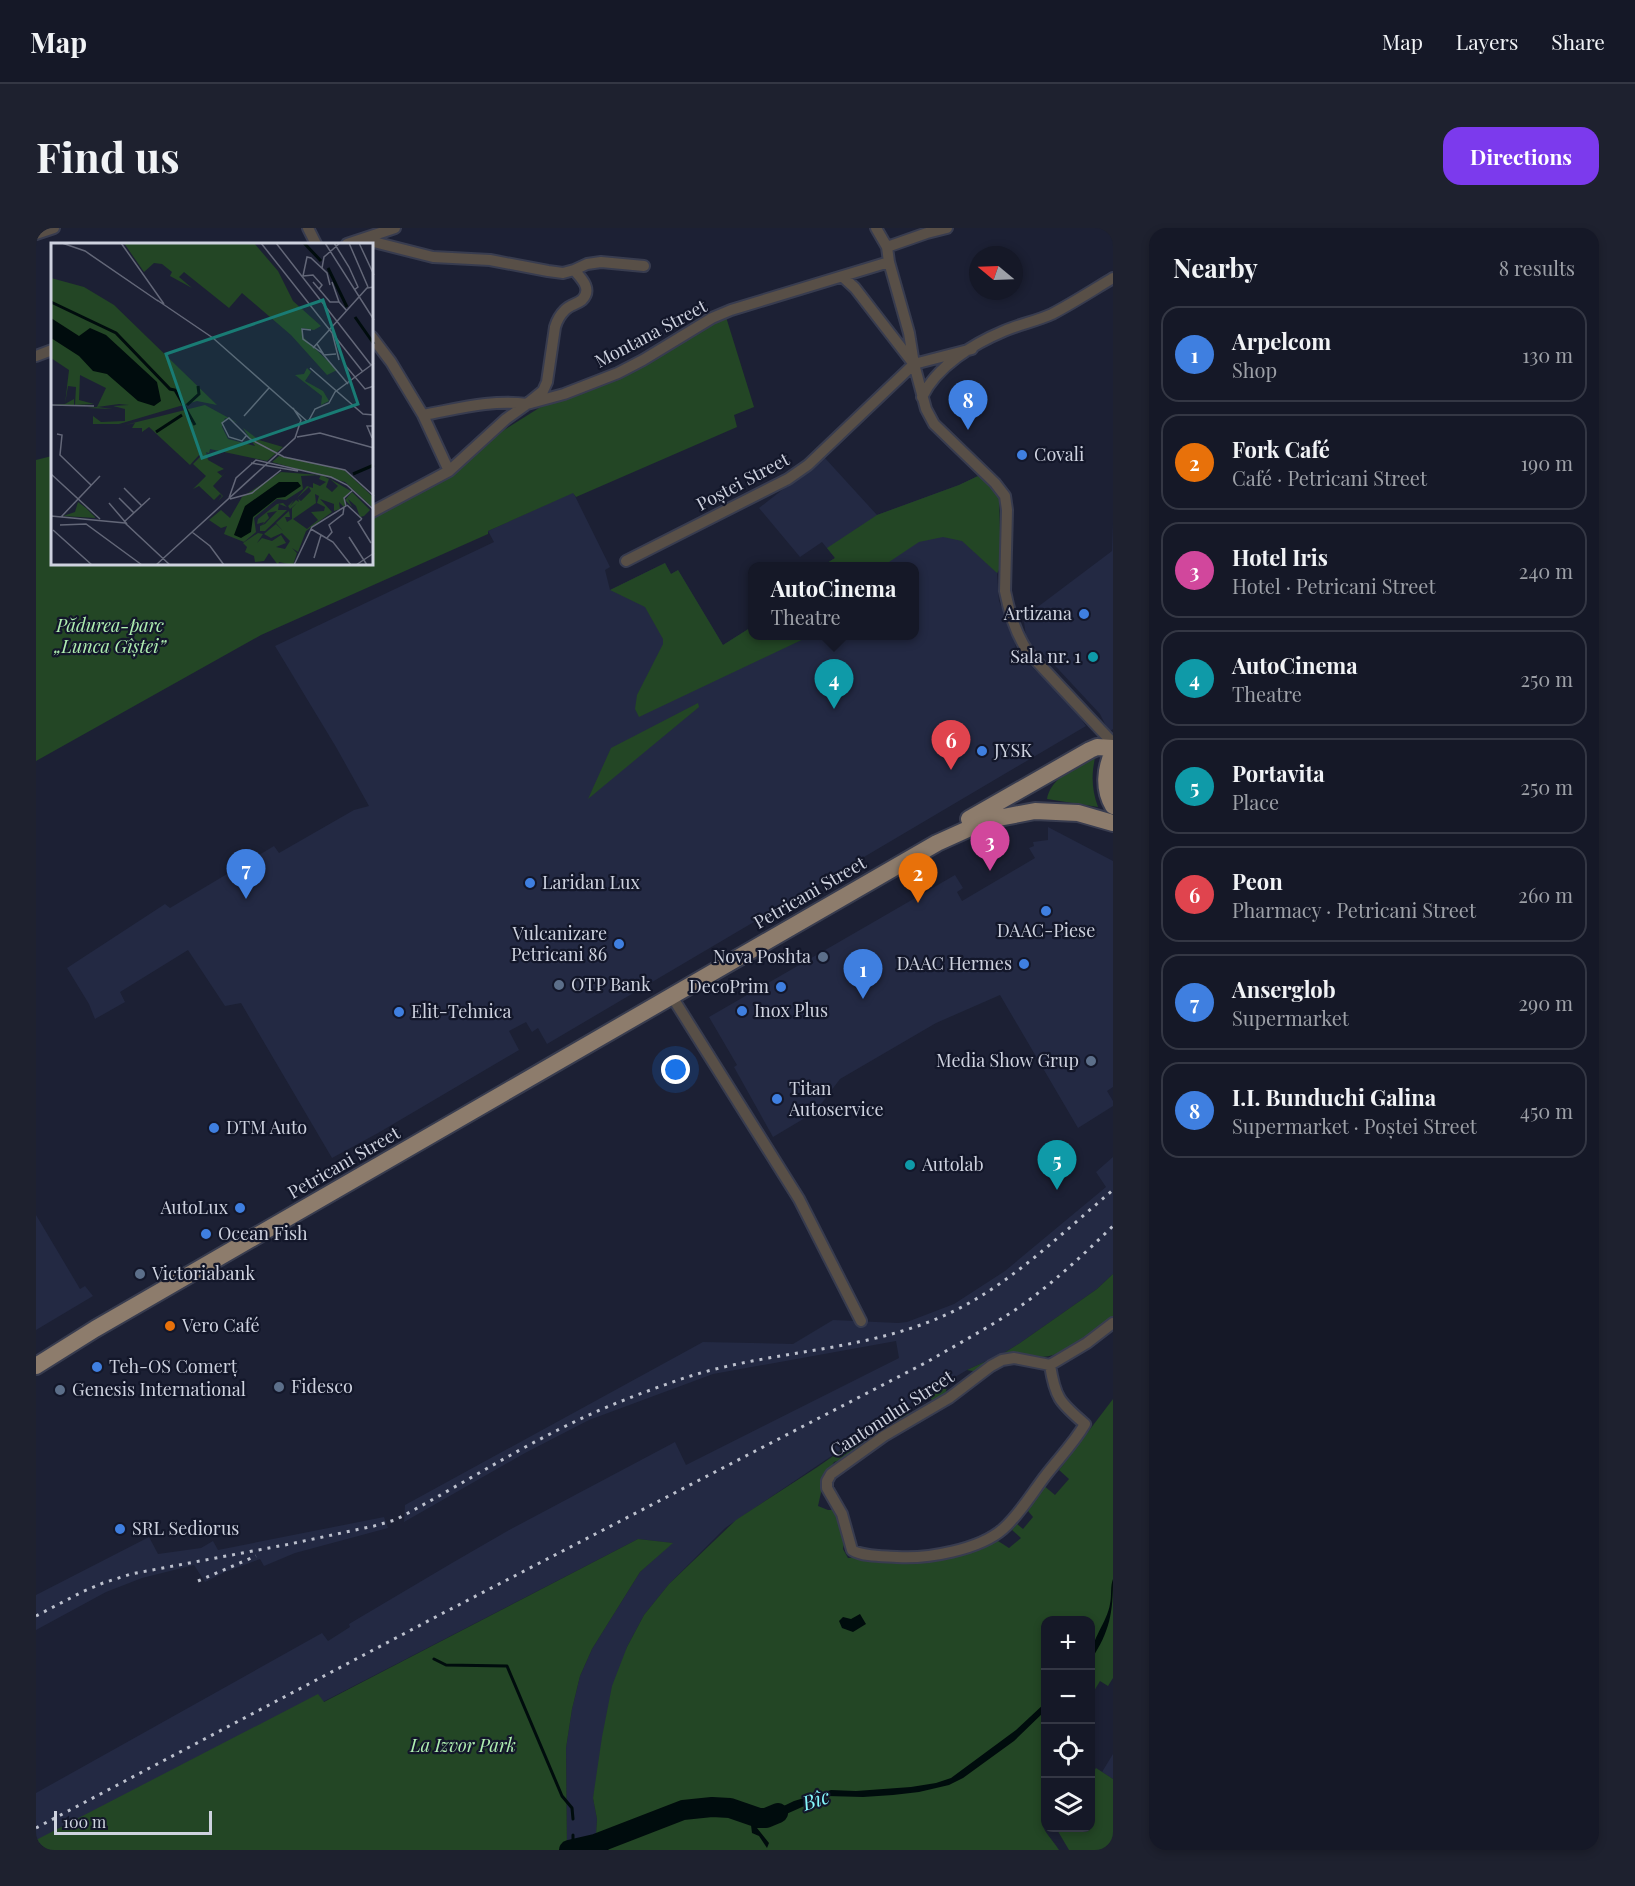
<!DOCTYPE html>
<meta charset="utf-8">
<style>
:root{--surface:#151827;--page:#1e212f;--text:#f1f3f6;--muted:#9da0a7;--line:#343744;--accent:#7c3aed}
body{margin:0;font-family:"Playfair Display",serif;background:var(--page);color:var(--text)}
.controls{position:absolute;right:18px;bottom:18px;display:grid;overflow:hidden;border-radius:12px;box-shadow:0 3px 9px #0003}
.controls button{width:54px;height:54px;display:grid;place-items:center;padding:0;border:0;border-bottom:2px solid var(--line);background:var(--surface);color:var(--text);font:30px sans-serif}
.compass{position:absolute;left:933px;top:18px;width:54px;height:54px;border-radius:50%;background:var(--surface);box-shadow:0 3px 9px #0003;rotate:289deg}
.scale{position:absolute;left:18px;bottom:15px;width:158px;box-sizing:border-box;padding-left:6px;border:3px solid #ced2df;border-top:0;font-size:16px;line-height:21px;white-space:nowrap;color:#ced2df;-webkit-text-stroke:4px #13172a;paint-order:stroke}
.you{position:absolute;left:640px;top:842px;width:21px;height:21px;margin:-15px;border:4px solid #fff;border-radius:50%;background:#1a73e8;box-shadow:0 0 0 9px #1a73e833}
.badge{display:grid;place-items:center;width:39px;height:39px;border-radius:50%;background:var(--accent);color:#fff;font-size:20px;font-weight:700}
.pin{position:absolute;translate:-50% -50px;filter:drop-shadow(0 2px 3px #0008)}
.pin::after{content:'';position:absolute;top:32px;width:21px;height:18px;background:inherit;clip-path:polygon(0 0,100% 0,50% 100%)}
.popup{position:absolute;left:712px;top:334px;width:171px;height:78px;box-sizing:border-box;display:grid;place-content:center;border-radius:12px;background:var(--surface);filter:drop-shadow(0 2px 4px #0005);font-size:20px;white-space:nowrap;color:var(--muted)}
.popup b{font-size:22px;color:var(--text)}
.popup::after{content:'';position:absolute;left:50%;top:100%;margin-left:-12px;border:12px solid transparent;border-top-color:var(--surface)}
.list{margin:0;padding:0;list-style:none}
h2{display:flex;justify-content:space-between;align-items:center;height:78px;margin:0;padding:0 24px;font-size:26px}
h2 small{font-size:20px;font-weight:400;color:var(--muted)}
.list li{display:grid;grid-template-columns:39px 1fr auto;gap:18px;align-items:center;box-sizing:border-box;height:96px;margin:0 12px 12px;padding:0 12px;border:2px solid var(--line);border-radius:18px}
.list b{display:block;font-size:22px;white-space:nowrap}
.list p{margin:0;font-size:20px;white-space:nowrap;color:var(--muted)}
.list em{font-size:20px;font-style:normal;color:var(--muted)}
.icon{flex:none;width:33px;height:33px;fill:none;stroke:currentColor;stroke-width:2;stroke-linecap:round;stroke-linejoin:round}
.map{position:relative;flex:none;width:1077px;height:1622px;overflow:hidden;border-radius:18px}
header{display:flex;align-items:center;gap:36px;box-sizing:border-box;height:84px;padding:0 30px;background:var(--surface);border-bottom:2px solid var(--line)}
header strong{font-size:28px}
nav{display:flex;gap:33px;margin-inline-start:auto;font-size:21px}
.intro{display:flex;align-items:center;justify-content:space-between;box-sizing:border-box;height:144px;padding:0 36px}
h1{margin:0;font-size:42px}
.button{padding:15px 27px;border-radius:18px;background:var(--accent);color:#fff;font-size:21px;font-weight:700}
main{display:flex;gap:36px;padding:0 36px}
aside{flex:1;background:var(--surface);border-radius:18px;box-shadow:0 3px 9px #0003}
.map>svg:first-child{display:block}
.built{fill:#232943}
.green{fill:#234625}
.water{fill:#000c0d}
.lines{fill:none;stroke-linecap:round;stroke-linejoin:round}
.stream{stroke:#000c0d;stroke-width:3}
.river{stroke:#000c0d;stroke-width:20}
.minor-casing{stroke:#383c4f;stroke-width:14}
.primary-casing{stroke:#383c4f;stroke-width:20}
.minor{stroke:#584f47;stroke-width:10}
.primary{stroke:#8d7c6c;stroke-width:16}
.rail{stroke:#bcc0cd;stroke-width:3;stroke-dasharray:3 6;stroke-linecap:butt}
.shop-dot{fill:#3f7fe0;stroke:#13172a;stroke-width:2}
.culture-dot{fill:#0f9aa8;stroke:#13172a;stroke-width:2}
.service-dot{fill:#5c6f8a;stroke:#13172a;stroke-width:2}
.food-dot{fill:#e8710a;stroke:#13172a;stroke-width:2}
.labels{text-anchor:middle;stroke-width:4.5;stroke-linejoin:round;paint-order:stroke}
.street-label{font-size:18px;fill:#ced2df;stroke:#13172a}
.poi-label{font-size:18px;fill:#ced2df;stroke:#13172a;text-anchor:start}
.park-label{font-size:18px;font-style:italic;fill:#afefb1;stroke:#13172a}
.water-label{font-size:20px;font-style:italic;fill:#85f9fe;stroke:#13172a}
.inset-river{fill:none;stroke:#000c0d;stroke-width:3}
.inset-road{fill:none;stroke:#636778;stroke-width:1.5}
.view{fill:#197b74;fill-opacity:0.15;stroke:#197b74;stroke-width:3}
.inset-edge{fill:none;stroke:#ced2df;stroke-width:3}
</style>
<header>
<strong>Map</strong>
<nav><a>Map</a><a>Layers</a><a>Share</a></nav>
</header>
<div class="intro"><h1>Find us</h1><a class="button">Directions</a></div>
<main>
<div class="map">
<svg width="1077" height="1622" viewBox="0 0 1077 1622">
<rect width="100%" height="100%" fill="#1c2034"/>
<path class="built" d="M788,229L841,287L923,257L942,248L965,339L961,346L963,373L979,411L980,424L1035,476L1050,498L511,816L502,800L496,804L490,794L473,803L483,822L342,905L296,930L205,775L189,778L152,722L84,764L89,774L59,791L53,776L31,740L129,676L134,680L238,618L243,625L318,582L333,578L300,519L239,418L458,314L452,303L537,264L574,339L569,342L574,362L629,335L635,346L642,342L687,417L717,398V408H879V338H786L799,330L786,314L764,329L723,280Z
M1077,295V501L1073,504L1064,486L1010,428L996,421L990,408L988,394L991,387L1076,323Z
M1012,599L1077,633V859L1071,863L1077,873V878L1042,900L964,767L900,795L804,851L779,884L737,909L698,839L701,837L673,789L919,647L927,660L921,664L926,673L999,630L993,620L998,618L997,614L1012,612Z
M1077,929V1046L1061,1061L984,1115L968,1125L931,1142L868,1179L689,1300L633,1356L608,1387L591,1419L557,1570L561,1591L560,1611L531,1615L530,1520L536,1481L544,1448L556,1421L604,1344L636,1315L602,1311L0,1622V1565L286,1405L292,1413L314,1399L313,1396L416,1335L475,1301L639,1214L650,1237L863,1130L860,1113L677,1146L553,1192L489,1225L368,1294L369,1277L667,1114L757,1116L797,1092L862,1095L871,1094L918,1076L969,1043L1070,959L1060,944Z
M0,987L44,1061L49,1058L57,1068L0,1102Z
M348,1289L352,1300L259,1325L228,1338L224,1331L187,1345L169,1354L158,1337L106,1350L70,1364L0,1402V1367L113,1309L122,1326L165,1320L177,1313L182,1322Z
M1077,1526V1551L1066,1544Z"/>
<path class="green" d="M690,89L718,179L698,187L701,199L540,269L537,265L452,303V306L225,407L0,533V232L16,228V336H336V284L408,246L460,207L503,180L601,142Z
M942,248L958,259L963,268L965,339L961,345L926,313L907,309L883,314L847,338H786L799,330L791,320L841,287L923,257Z
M629,335L635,346L642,342L687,417L717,398V408H774L603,489L599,481L601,467L627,416V411L609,379L574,362Z
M662,475L663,479L552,571L575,520Z
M1059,530C1055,548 1056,562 1062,579L1011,571C1015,549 1041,538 1059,530Z
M1077,1046V1088C1061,1100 1040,1117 1022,1125C994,1138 970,1112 942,1144L931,1142L968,1125L984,1115L1061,1061Z
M911,1155L910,1165L897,1175L893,1166Z
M1077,1171V1450L1072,1458L1064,1453L1055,1468L1054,1392H1010V1582C999,1598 1014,1607 1023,1622H559L561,1591L557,1570L566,1509L576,1458L591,1419L608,1387L633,1356L700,1292L780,1240L868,1179L873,1186L833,1210L827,1218L813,1229L798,1234L788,1251L782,1278L792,1282H798C806,1292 810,1309 807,1321L812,1330C830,1328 846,1335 864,1335C890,1334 916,1326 942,1319L944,1322L962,1313L973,1320L985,1310L976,1302L981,1296L987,1301L997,1289L992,1283L993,1278L1007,1257L1019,1267L1033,1251L1023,1242Z
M602,1311L637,1315L604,1344L556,1421L544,1448L536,1481L530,1520L531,1622H0V1612L282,1466L288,1474Z
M1060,1540L1077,1551V1622H1033L1020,1600H1054L1055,1547Z"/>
<path class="water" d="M1077,1351C1077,1385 1074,1403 1055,1432C1054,1412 1071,1395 1074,1376C1076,1367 1074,1359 1077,1351Z
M824,1386L830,1396L817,1404L806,1400L803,1393L807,1389L815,1391Z
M1009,1475V1483L978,1513L927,1550L913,1557L883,1564L857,1567L827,1569L791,1568L730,1595H722L721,1600L733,1615L731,1620L723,1608L716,1605L715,1597L717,1588H727L758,1573L795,1562L820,1563L875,1559L900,1555L915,1550L980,1502Z"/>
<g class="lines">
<path class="stream" d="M398,1431L410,1437L471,1438L526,1568L536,1580L537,1591
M537,1607V1621
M567,1613L571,1622"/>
<path class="river" d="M533,1622L559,1616L647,1582L676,1579L694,1580L723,1590H730L742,1585"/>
<defs>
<path id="minor" d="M272,0L280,16
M840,0L851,19L853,34L873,105L878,136L890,181L898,196L959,255L969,268L971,282L969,363C973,384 980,406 992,424L1077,515
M0,6L18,0
M326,11L397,29L454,32L512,43L527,45L538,42L551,36L565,34L608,38
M311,16L359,0
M851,19L891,5L911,0
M807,49L819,60L877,135
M336,109L355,134L387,187L413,243
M0,128L16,122
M886,169C901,138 937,116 968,103C984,96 1001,93 1016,86C1037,75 1057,62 1077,50
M387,187C421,181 456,171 491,176L507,163L511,154L519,99C521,92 524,87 529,82C534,77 541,76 546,72C557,61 545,50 538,42
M336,284L413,243L470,191L491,176L528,166L582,145L607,132L676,90L695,82L853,34
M590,333L752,251L772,237L878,136L936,121
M635,767L763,971L825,1093
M1014,1137C1019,1169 1023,1174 1049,1196C1038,1215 1023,1230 1010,1247C996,1265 984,1286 967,1301C943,1322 891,1331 861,1329C848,1328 827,1329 816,1322L806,1286L791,1260V1253L795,1246L848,1208L913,1170L955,1138L966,1132L978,1130L1014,1137L1051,1115L1077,1095"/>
<path id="primary" d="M1077,524C1069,541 1067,561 1077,578
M933,591L1054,522L1061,519L1077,520
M0,1138L59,1101L901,615L952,592L999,583L1042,585L1077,595"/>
</defs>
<use href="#minor" class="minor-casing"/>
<use href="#primary" class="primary-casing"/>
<use href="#minor" class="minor"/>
<use href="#primary" class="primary"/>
<path class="rail" d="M162,1353L220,1328
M0,1388L46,1364L67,1355L95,1346L254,1316L338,1298L359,1292C418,1261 474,1225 534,1196C566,1180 600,1167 634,1155C717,1124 807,1126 890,1095C962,1069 1019,1011 1077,962
M0,1600L411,1383L891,1134C920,1117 950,1101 979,1082C1014,1058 1046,1028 1077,998"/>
</g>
<g class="shop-dot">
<circle cx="986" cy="227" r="6"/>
<circle cx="1048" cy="386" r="6"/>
<circle cx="946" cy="523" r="6"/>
<circle cx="494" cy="655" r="6"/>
<circle cx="1010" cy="683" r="6"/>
<circle cx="583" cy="716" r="6"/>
<circle cx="988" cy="736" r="6"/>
<circle cx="745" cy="759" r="6"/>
<circle cx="706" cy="783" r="6"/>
<circle cx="363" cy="784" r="6"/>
<circle cx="741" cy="871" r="6"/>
<circle cx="178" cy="900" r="6"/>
<circle cx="204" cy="980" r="6"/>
<circle cx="170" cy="1006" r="6"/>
<circle cx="61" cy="1139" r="6"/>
<circle cx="84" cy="1301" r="6"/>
</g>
<g class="culture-dot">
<circle cx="1057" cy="429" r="6"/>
<circle cx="874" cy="937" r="6"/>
</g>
<g class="service-dot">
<circle cx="787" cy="729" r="6"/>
<circle cx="523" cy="757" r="6"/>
<circle cx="1055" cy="833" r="6"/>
<circle cx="104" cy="1046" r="6"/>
<circle cx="243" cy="1159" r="6"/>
<circle cx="24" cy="1162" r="6"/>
</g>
<circle class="food-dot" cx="134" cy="1098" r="6"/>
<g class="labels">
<g class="street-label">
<text transform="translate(615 106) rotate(-28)" y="6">Montana Street</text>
<text transform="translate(707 254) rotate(-28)" y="6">Poștei Street</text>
<text transform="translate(774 665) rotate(-30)" y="6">Petricani Street</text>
<text transform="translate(308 935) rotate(-30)" y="6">Petricani Street</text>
<text transform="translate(856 1186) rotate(-33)" y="6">Cantonului Street</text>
</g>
<g class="poi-label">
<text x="998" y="233">Covali</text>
<text x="1036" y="392" text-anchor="end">Artizana</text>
<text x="1045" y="435" text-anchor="end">Sala nr. 1</text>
<text x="958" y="529">JYSK</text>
<text x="506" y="661">Laridan Lux</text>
<text x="1010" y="709" text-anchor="middle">DAAC-Piese</text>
<text x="571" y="712" text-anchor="end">Vulcanizare<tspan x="571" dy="21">Petricani 86</tspan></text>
<text x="775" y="735" text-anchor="end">Nova Poshta</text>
<text x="976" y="742" text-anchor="end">DAAC Hermes</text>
<text x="535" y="763">OTP Bank</text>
<text x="733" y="765" text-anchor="end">DecoPrim</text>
<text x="718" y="789">Inox Plus</text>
<text x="375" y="790">Elit-Tehnica</text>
<text x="1043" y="839" text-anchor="end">Media Show Grup</text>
<text x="753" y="867">Titan<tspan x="753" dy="21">Autoservice</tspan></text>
<text x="190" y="906">DTM Auto</text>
<text x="886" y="943">Autolab</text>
<text x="192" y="986" text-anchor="end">AutoLux</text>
<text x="182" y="1012">Ocean Fish</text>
<text x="116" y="1052">Victoriabank</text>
<text x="146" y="1104">Vero Café</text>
<text x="73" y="1145">Teh-OS Comerț</text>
<text x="255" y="1165">Fidesco</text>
<text x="36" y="1168">Genesis International</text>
<text x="96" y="1307">SRL Sediorus</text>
</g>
<g class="park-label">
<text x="74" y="404">Pădurea-parc<tspan x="74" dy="21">„Lunca Gîștei”</tspan></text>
<text x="427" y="1524">La Izvor Park</text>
</g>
<g class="water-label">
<text transform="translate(780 1572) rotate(-19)" y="7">Bîc</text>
</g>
</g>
<g transform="translate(15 15)">
<rect width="322" height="322" fill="#1c2034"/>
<path d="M73,0H203L227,28L242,58L270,83L263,87L251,85V93L286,127L276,132L240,92L191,50L178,65L133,29L128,34L141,45L119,33L121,29L111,21L103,20L93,29ZM0,35L33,44L63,62L166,162L146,158L68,181H42V173L50,179L74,178V166L62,163L78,162L68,161L46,164L62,166L36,165L46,164L55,145L29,132L28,157L43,161L24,162L25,144L17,143L14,161L23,156V162H0L14,161L18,127L0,115ZM256,125L260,129L254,138L272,148L278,158L270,162L271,153L244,132L253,131ZM154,162L187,180L174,175L171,184L177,196L204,203L192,185L208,197L232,204L216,218L159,206L158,210L155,209L157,217L173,226L166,229L171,233L176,228L162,243L172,253L167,258L171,253L169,251L163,257L148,243L142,246L155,233L142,221L150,213L149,211L139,222L98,184L91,189V185H81L84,180L74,182ZM228,213L293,227L322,254V265L294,239L221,219ZM230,229L269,232L250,233L252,246L235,257L226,256L203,275L205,289L193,299L173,291L176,283L170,285L158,277L170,267L179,275L191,254ZM270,232L278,236L275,244L281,249L287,243L279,236L300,248L293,255L295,261L293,264L288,259L289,266L283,268V261L269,256L281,269L255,288L247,309L241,305L246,310L242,322L228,319L227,322L218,310L213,318L204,319L203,313L194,309L196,304L192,300L207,290L212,291L206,300L211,295L221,298L230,292L235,300L225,304L234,306L239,298L231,290L220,295L213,291L225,281L232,288L225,280L238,268L239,274H234L236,279L241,276V265L246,260L239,266L237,263L243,257L239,263L245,257L248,259L247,256L250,258L260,248L258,244L246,255L256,243L262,245V240L269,243L275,239L268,236ZM264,251L268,253L266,260L274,264L273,268L260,269L267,277L256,286L242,276L265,260ZM301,249L319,267L313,273L309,274L305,263L297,256L301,264L294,257ZM27,259L35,265L45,275L12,273L24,269ZM232,260L236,264L228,261L227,267H236L214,288H209V283L214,281L226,268L216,270L218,275L211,282L213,279L206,281L207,276L226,261Z" fill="#234625" fill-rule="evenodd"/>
<path d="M0,75L28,93L39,85L55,92L106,139L110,158L103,163L87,158L56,131L42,128L28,113L0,95ZM228,239H247L250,243L234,254L226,255L202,274L200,289L190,295L183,292L194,263Z" fill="#000c0d"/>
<path class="inset-river" d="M253,0L270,18M277,25L296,64M0,59L65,90L119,146L124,147L144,182M304,74L323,101M136,162L148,151L147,143M105,189L131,172M302,231L323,222"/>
<path class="inset-road" d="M11,0L34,8L107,58M70,0L113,61M210,0L312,129M225,0L320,122M274,0L323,77M283,0L298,24L307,44L303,47M298,0L317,44M308,0L323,32M271,25L273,14L289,0M252,33L256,14L260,15L276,30L279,42M252,33L262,32L271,42L268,46M262,39L279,59H288L296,68M281,39L288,59M106,57L162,95L257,179M260,87L251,86L252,96L271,110L297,141M281,89L288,117M266,101L273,112L285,111M262,105L316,45L323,44M294,122L314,146L323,143M259,125L312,171L323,172M0,162L43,163M193,173L218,145M257,179L264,166L278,160L284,149L323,120M6,191L11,192L9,212L40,242M195,193L191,198L178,194L171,180L178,175L199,196L233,214L294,227L323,253M246,194L269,190L323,205M321,195L316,183H323M200,220L247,228M0,231L49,276M73,245L91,263M68,255L83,270M178,255L185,235L205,217L280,234L296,242L323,267M179,256L201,250L230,227M58,260L76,281M296,262L311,276M0,273L74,280L119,322M10,274L49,233M311,276L307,279L320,300M73,279L99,255M9,282L35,281L91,322M260,286L282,299L300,322M2,287L41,322M141,289L159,303L173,322M298,294L316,322M276,295L281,289L278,282L292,271L293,264M263,315L270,292M105,322L244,195L250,177L242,165M243,322L261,284L295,263L293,255L302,247M305,322L323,310"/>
<path class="view" d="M272,57L307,161L151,215L115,111Z"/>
<rect width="322" height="322" class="inset-edge"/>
</g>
</svg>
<div class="controls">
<button>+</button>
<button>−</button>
<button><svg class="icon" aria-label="locate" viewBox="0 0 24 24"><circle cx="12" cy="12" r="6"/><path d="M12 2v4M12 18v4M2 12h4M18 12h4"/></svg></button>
<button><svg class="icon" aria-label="layers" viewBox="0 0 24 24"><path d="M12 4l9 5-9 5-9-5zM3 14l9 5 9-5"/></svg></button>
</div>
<svg class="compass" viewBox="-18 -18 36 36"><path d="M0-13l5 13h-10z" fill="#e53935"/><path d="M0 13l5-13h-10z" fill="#9da0a7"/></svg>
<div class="scale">100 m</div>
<div class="you"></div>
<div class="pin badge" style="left:827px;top:771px;background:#3f7fe0">1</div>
<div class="pin badge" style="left:882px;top:675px;background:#e8710a">2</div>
<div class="pin badge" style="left:954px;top:643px;background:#d1479c">3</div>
<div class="pin badge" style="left:798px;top:481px;background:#0f9aa8">4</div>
<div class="popup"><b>AutoCinema</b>Theatre</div>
<div class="pin badge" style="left:1021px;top:962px;background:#0f9aa8">5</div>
<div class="pin badge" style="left:915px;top:542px;background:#e0444e">6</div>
<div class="pin badge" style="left:210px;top:671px;background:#3f7fe0">7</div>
<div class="pin badge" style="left:932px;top:202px;background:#3f7fe0">8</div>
</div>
<aside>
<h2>Nearby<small>8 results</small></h2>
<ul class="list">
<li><span class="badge" style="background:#3f7fe0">1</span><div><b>Arpelcom</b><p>Shop</p></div><em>130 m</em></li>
<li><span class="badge" style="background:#e8710a">2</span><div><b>Fork Café</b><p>Café · Petricani Street</p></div><em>190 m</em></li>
<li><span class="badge" style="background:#d1479c">3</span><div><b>Hotel Iris</b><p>Hotel · Petricani Street</p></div><em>240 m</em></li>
<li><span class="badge" style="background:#0f9aa8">4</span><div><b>AutoCinema</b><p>Theatre</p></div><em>250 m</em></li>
<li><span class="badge" style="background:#0f9aa8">5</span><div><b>Portavita</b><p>Place</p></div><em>250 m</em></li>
<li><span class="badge" style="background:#e0444e">6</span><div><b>Peon</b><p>Pharmacy · Petricani Street</p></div><em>260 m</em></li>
<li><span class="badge" style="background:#3f7fe0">7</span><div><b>Anserglob</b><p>Supermarket</p></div><em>290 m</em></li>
<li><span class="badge" style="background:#3f7fe0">8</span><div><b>I.I. Bunduchi Galina</b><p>Supermarket · Poștei Street</p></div><em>450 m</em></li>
</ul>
</aside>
</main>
